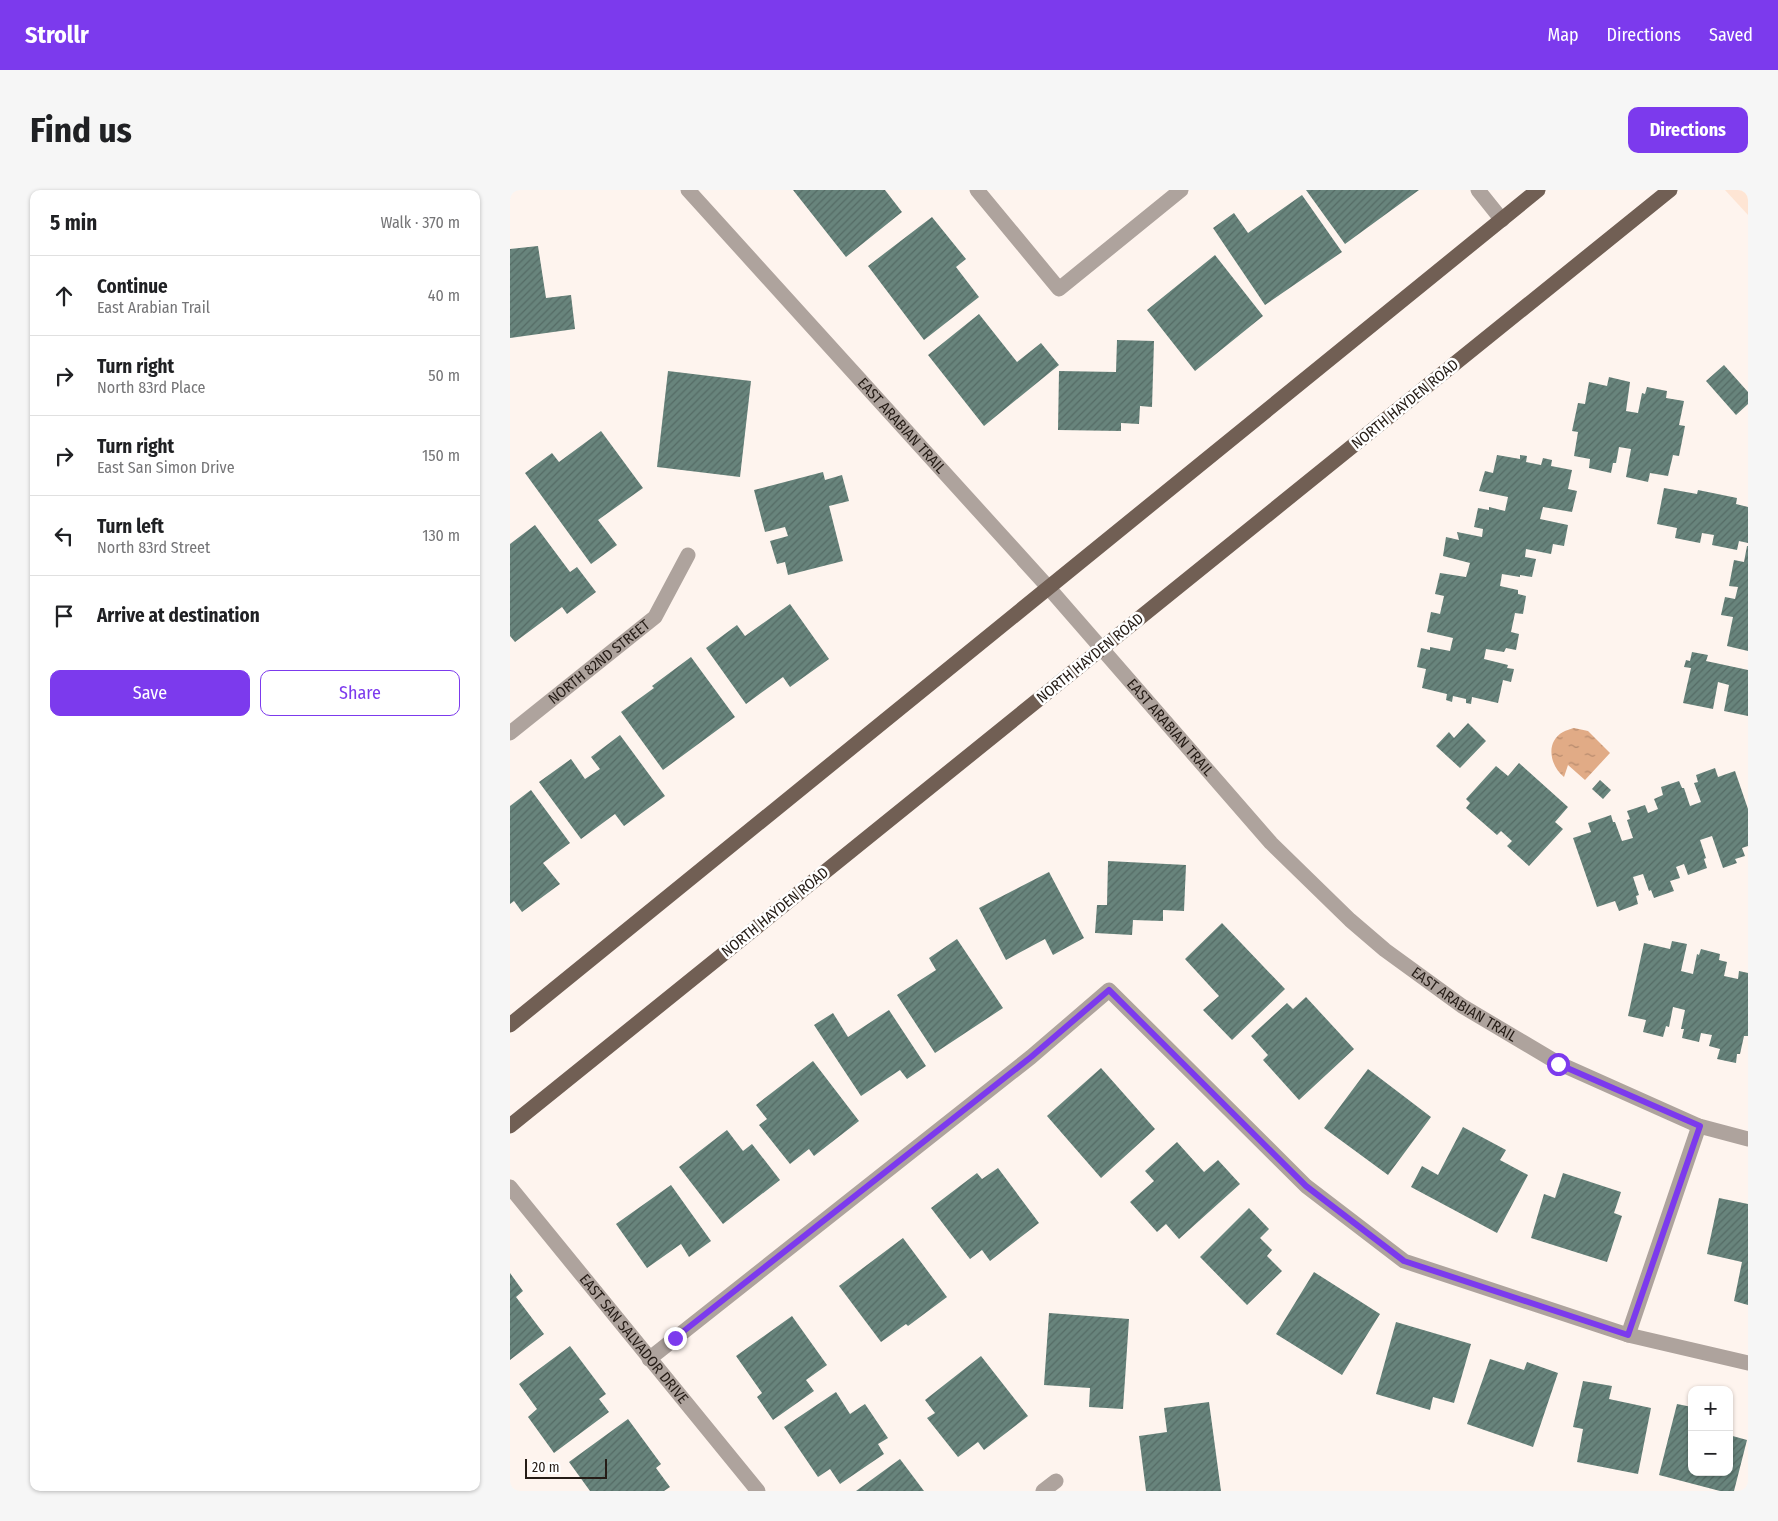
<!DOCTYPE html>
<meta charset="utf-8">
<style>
:root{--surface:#fff;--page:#f6f6f6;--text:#202124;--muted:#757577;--line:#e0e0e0;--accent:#7c3aed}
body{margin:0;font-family:"Fira Sans Condensed",sans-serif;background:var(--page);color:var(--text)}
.controls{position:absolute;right:15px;bottom:15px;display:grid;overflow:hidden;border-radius:10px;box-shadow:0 1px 4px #0004}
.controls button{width:45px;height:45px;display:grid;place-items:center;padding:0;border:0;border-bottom:1px solid var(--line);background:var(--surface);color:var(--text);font:25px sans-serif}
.scale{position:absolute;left:15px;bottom:12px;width:82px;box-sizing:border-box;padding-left:5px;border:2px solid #251c16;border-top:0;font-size:14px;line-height:18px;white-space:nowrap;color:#251c16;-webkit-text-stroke:4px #fff;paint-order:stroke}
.stop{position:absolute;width:15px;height:15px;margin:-11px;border:4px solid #7c3aed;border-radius:50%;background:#fff}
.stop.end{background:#7c3aed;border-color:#fff;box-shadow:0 1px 5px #0008}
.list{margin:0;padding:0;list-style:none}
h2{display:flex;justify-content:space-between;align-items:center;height:65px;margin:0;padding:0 20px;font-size:21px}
h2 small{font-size:16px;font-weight:400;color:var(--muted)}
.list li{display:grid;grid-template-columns:32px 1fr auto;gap:15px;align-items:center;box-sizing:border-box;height:80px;padding:0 20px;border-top:1px solid var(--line)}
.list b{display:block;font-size:19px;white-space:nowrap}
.list p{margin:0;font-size:16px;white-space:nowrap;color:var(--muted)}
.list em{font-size:16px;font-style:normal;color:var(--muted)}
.actions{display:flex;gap:10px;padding:15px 20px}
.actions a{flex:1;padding:11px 0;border:1px solid var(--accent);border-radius:10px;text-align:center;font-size:18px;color:var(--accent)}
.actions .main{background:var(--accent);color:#fff}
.icon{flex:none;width:28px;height:28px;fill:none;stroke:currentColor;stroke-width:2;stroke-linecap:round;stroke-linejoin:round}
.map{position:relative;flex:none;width:1238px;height:1301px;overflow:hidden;border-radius:10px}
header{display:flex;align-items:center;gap:30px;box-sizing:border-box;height:70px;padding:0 25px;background:var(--accent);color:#fff}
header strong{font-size:24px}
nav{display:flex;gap:28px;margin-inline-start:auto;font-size:18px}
.intro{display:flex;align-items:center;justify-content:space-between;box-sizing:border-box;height:120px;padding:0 30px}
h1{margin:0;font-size:35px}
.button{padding:12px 22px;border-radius:10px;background:var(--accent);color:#fff;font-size:18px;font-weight:700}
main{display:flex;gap:30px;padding:0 30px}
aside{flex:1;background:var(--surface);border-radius:10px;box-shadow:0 1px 4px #0004}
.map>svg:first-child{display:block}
.built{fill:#fee5d4}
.water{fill:url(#water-ripples)}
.building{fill:url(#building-hatch)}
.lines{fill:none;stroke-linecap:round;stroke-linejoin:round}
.minor{stroke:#aea39d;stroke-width:15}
.major{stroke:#715f54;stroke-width:15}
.route{stroke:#7c3aed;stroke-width:6}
.labels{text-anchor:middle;stroke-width:5;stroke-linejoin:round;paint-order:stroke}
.street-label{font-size:15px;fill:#251c16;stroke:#fff}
</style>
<header>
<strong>Strollr</strong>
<nav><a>Map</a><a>Directions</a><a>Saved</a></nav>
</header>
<div class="intro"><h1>Find us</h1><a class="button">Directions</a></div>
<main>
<aside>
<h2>5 min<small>Walk · 370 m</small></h2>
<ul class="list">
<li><svg class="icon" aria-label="ahead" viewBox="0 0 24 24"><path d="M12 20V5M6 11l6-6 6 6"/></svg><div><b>Continue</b><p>East Arabian Trail</p></div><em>40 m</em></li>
<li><svg class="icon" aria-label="right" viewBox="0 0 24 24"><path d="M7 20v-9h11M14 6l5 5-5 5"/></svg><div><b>Turn right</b><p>North 83rd Place</p></div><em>50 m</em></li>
<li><svg class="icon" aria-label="right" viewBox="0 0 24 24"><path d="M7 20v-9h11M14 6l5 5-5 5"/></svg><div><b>Turn right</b><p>East San Simon Drive</p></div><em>150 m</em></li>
<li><svg class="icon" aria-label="left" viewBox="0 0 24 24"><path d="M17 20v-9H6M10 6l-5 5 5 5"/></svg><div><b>Turn left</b><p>North 83rd Street</p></div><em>130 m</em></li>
<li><svg class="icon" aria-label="arrive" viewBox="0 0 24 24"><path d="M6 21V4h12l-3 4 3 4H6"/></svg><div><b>Arrive at destination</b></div></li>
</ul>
<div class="actions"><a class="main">Save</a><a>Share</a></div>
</aside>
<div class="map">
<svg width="1238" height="1301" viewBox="0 0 1238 1301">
<defs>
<pattern id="water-ripples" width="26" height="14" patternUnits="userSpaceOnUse" patternTransform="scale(1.25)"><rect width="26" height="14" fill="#e1ab86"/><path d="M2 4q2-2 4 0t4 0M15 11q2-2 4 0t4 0" fill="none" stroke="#b68a6d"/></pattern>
<pattern id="building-hatch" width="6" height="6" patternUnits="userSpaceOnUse" patternTransform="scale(1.25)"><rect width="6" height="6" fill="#68847c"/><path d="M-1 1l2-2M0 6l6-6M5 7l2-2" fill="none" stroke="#556b65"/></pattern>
</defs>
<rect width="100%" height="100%" fill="#fef4ee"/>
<path class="built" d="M1215,0H1238V25Z"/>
<path class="water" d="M1064,538L1078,541L1100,563L1075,590L1058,575L1054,587C1040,576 1035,552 1053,542C1056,540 1061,539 1064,538Z"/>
<path class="building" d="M283,0H375L392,22L336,67Z
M796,0H909L835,54Z
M792,5L832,62L755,115L703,38L724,23L738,43Z
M422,27L456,69L446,77L469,107L414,150L358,76Z
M28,56L36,108L61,105L65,139L0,148V59Z
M705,65L753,126L685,181L637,120Z
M469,124L507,172L531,153L549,175L474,236L418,165Z
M607,150L644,151L642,217L630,216L629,234L611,233V241L548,240L549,181L606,182Z
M1214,175L1238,202V214L1226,225L1196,191Z
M158,181L241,191L230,287L147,277Z
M1099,187L1120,192L1116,221L1128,223L1132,203L1135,204L1137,197L1157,201L1156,208L1174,211L1169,235L1175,236L1169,266L1163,265L1158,286L1140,283L1138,292L1116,287L1121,259L1109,257L1106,273H1103L1101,283L1079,278L1080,269L1064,266L1068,242L1062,241L1068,213L1075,214L1079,192L1097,196Z
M91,241L133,298L88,330L107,355L81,374L15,283L42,263L49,272Z
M987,265L1010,269V265L1017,266L1016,272L1031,275L1033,268L1042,270L1041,276L1062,280L1058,299L1067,301L1062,322L1033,317L1030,329L1058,335L1054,356L1043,354L1041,364L1016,359L1015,367L1026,369L1022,387L1010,385V387L992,384L990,396L1008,400V404L1016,406L1013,424L1005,423L1001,442L1009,444L1006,460L996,458L994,462L976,459L974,469L998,475L997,478L1004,479L1001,492L993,490L988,513L962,507L961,514L956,513V509L943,506L942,512L936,510L937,504L912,498L916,479L907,477L911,458L920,460V457L940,461L943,448L917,442L921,422L930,424L934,406L925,404L930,383L956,387L960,373L933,366L936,347L949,350L947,342L972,347L973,339L964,337L968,318L979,320V317L995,321L998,307L969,301L975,281L983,283Z
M313,282L315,290L332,285L339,311L319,316L333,371L278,385L275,372L267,374L260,351L278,346L275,337L255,342L244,300Z
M1154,298L1187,304L1188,300L1227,308L1226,314L1238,317V353L1229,351L1227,360L1202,355L1204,345L1192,343L1190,353L1165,348L1167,338L1147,334Z
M25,335L60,382L67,377L86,402L57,424L52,417L5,452L0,446V354Z
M1237,356H1238V461L1217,456L1223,427L1211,425L1215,407L1225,409L1228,397L1219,396L1224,370L1234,372Z
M280,414L319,469L280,497L273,487L236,514L196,458L227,435L235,446Z
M1182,462L1198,465L1196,471L1238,480V526L1214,521L1219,495L1208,492L1203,519L1173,513L1181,478L1174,477L1176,470L1180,471Z
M181,467L225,527L153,580L111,522L144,498L142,496Z
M958,533L976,551L950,578L926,556L939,542L944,548Z
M110,545L155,606L114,636L105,624L71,649L29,592L61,569L75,589L90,579L81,567Z
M1009,573L1058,617L1045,632L1053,639L1019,676L997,656L1002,651L991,641L987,645L956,618L960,613L956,609L986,576L998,586Z
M1205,578L1208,587L1225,581L1238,619V656L1232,658L1235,666L1225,669L1227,673L1213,678L1202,646L1190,650L1196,668L1194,669L1197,678L1178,685L1174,674L1166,677L1170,688L1160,691L1164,701L1144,708L1141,700L1139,701L1133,684L1123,687L1129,705L1126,706L1128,714L1109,721L1105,711L1087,717L1063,648L1081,642L1078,633L1101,625L1103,632H1105L1112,651L1123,648L1117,630L1120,629L1117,621L1135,615L1138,623L1148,619L1144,609L1153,605L1151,597L1169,591L1172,598H1174L1180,616L1191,612L1184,593L1188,592L1186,585Z
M1090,590L1101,600L1093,609L1082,599Z
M21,600L60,653L33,673L50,694L12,722L4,711L0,714V616Z
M598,671L676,675L674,721L653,720V731L623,730L622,745L585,743L587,715H597Z
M539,682L574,748L543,765L535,749L496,770L469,718Z
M712,733L775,799L722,850L693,820L709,806L675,769Z
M447,749L493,818L425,863L387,805L426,780L419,768Z
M1162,751L1177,754L1171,781L1183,784L1187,764L1189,765L1191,759L1210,764L1209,770L1217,772L1214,786L1228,789L1229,781L1238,783V846H1234L1230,864H1227L1226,873L1207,869L1210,859L1199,856L1202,845L1191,843L1189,852L1172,848L1174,839H1171L1175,820L1163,817L1159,837L1156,836L1153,847L1133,842L1136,830L1118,826L1134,753L1160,759Z
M796,807L844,859L789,910L753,870L758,865L741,846L777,813L783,819Z
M379,820L416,876L397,889L390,880L351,906L304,835L323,823L338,847Z
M303,871L349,931L304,966L299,959L280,974L249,935L257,929L246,915Z
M591,878L645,939L591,988L537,926Z
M858,879L921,927L878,985L814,938Z
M953,937L996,960L990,970L1018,985L987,1043L901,997L912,976L928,985Z
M217,940L233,961L242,954L270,990L213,1034L169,977Z
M667,952L694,982L708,970L730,994L669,1049L656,1034L647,1042L620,1012L644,991L635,981Z
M488,978L529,1033L480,1071L472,1060L460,1069L421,1018L467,983L472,989Z
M1053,983L1111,1002L1104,1023L1112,1026L1097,1072L1021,1048L1034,1004L1045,1008Z
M161,995L201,1051L179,1067L171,1054L137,1078L106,1034Z
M1209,1008L1238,1014V1115L1224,1111L1232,1072L1197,1064Z
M739,1018L759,1039L750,1048L762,1060L757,1066L772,1081L737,1115L690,1067Z
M393,1048L437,1107L398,1136L396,1134L371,1152L329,1096Z
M804,1082L870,1124L832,1185L766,1144Z
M0,1083L13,1101L6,1107L34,1144L0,1170Z
M539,1123L619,1129L613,1219L579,1217L580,1198L534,1195Z
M282,1126L317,1175L296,1190L304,1201L263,1230L247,1207L252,1203L226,1166Z
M886,1132L961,1154L944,1213L923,1207L920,1220L866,1204Z
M60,1156L96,1204L89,1209L99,1222L44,1263L18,1227L27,1219L9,1194Z
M471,1166L518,1226L474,1260L468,1252L448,1267L417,1228L425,1223L415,1210Z
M980,1169L1014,1180L1017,1172L1048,1183L1023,1257L957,1234Z
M1073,1191L1102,1196L1099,1209L1141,1218L1128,1284L1067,1272L1073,1239L1063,1237Z
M326,1202L340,1224L355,1214L378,1248L368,1254L374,1264L330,1294L320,1279L308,1287L274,1237Z
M699,1212L711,1301H636L629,1246L657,1242L654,1218Z
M1167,1214L1182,1217V1282H1219V1245L1237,1250L1224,1301H1210L1149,1285Z
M118,1229L151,1274L146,1278L160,1297L154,1301H80L59,1272Z
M390,1269L414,1301H346Z"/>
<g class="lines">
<g class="minor">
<path id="s1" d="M178,0L538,397L761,653L840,730L875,760L952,816L1048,873L1189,936L1238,949"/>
<path d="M467,0L549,99L671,0"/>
<path d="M968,0L992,30"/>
<path id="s2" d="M0,543L145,427L178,365"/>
<path id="s3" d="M0,997L248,1301"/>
<path d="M1118,1145L1189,936"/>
<path d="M139,1169L521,867L599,800L796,996L894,1071L1118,1145L1238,1173"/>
<path d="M533,1301L546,1291"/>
</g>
<path class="major" d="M0,835L1028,0
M0,936L1160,0"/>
</g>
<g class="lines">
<path class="route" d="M165,1148L521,867L599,800L796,996L894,1071L1118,1145L1190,936L1048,874"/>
</g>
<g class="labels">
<g class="street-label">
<text transform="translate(895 214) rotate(-39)" y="5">NORTH HAYDEN ROAD</text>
<text dy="5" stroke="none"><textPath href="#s1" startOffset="318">EAST ARABIAN TRAIL</textPath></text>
<text transform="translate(580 468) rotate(-39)" y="5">NORTH HAYDEN ROAD</text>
<text dy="5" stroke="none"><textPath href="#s2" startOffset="114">NORTH 82ND STREET</textPath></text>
<text dy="5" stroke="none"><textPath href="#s1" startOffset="722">EAST ARABIAN TRAIL</textPath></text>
<text transform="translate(265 722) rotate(-39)" y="5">NORTH HAYDEN ROAD</text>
<text dy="5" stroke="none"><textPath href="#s1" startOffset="1128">EAST ARABIAN TRAIL</textPath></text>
<text dy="5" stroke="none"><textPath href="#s3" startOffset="196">EAST SAN SALVADOR DRIVE</textPath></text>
</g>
</g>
</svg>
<div class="controls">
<button>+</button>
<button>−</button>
</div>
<div class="scale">20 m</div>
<div class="stop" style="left:1048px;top:874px"></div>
<div class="stop end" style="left:165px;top:1148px"></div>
</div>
</main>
